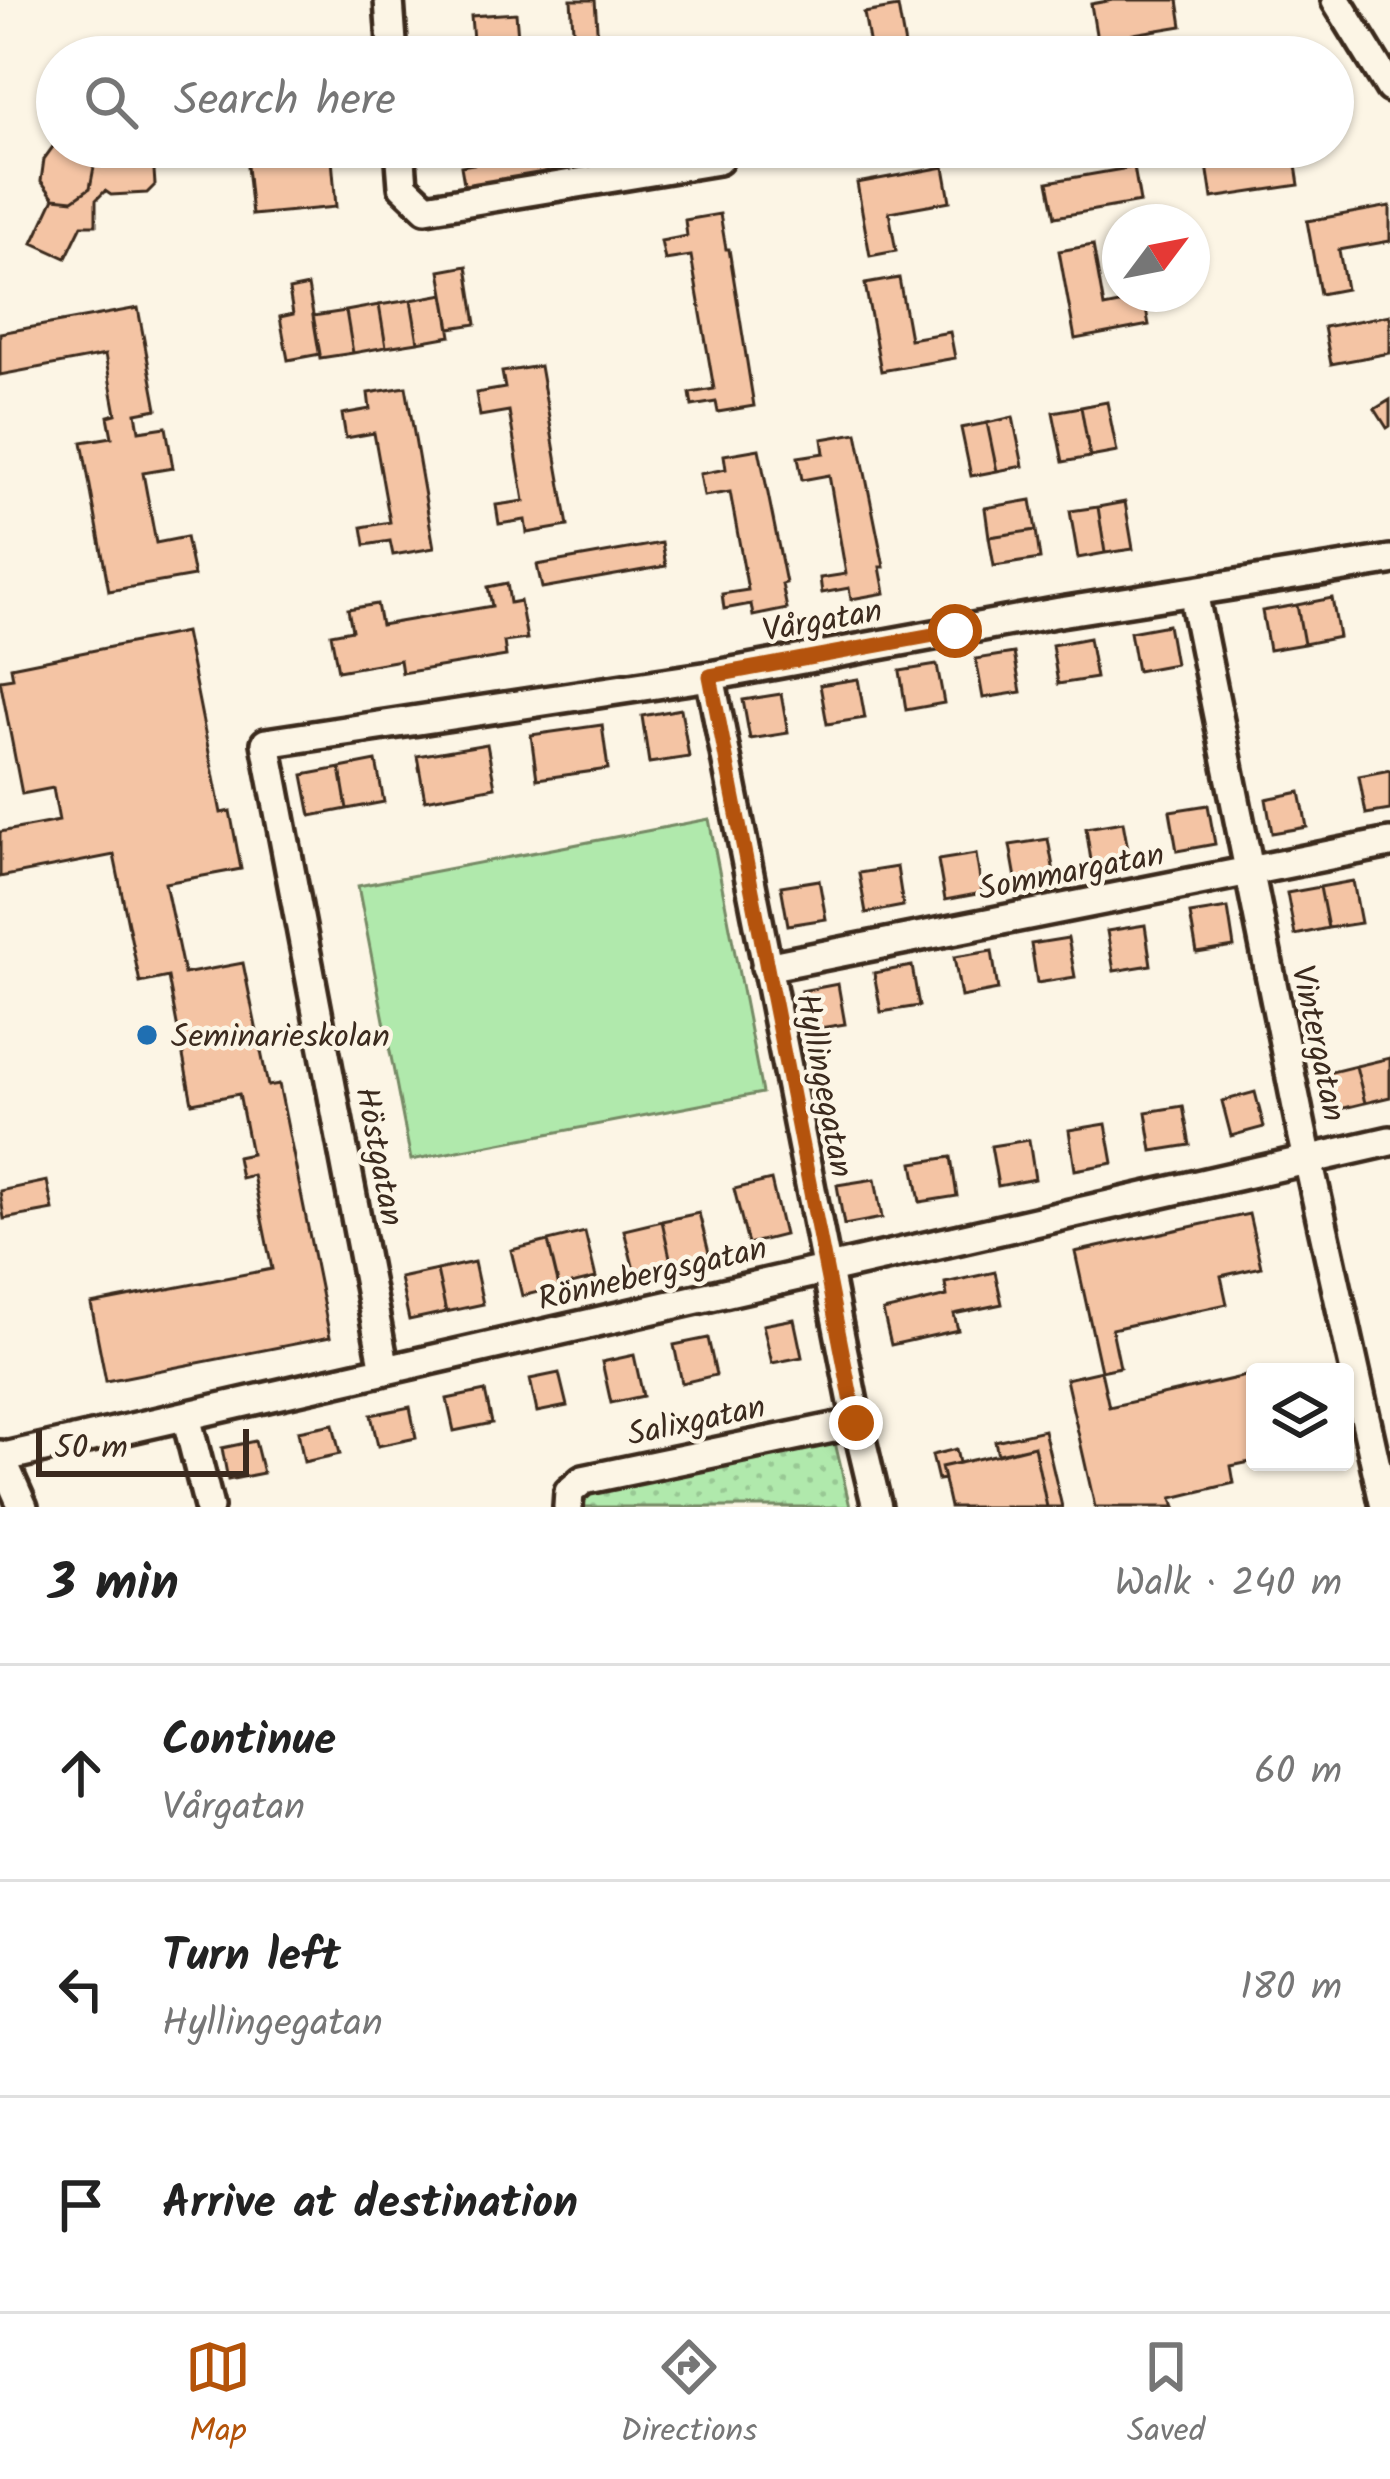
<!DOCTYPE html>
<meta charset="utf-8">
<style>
:root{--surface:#fff;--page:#f2f2f2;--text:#222;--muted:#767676;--line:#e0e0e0;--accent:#b45309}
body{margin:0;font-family:Kalam,sans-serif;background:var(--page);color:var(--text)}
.controls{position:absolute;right:36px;bottom:36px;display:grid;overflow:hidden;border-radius:12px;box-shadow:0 3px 9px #0004}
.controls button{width:108px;height:108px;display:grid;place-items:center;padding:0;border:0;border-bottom:3px solid var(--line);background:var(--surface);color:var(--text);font:60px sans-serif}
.compass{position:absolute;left:1102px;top:204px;width:108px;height:108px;border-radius:50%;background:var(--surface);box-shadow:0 3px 9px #0004;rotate:58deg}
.scale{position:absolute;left:36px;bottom:30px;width:213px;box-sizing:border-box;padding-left:12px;border:6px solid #3b2a1e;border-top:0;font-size:33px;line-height:42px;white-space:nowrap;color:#3b2a1e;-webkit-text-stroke:9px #fcf5e5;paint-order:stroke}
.stop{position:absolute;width:36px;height:36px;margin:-27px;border:9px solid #b45309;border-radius:50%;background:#fff}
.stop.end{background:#b45309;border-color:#fff;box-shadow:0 3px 12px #0008}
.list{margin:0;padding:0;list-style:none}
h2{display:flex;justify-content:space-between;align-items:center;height:156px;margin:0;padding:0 48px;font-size:51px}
h2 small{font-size:39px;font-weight:400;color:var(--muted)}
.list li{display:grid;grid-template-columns:78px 1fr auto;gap:36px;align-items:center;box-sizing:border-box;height:216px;padding:0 48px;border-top:3px solid var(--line)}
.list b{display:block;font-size:45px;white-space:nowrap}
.list p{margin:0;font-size:39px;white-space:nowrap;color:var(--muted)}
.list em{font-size:39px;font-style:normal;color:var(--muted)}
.icon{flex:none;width:66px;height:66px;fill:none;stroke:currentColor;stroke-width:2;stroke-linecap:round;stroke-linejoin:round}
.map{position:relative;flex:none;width:1390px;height:1507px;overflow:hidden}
.search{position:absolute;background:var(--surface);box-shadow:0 3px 9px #0004;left:36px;right:36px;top:36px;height:132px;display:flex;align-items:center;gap:30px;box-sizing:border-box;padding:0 42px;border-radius:66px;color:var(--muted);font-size:45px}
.sheet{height:804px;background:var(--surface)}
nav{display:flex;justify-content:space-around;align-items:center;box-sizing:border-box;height:168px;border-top:3px solid var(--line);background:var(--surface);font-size:33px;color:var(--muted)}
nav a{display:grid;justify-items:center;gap:6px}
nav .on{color:var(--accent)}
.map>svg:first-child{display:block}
.park{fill:url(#park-dots);stroke:#768a65;stroke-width:3}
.pitch{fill:#b0e9ac;stroke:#768a65;stroke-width:3}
.building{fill:#f4c4a4;stroke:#3b2a1e;stroke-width:3}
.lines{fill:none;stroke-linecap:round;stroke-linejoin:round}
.street-casing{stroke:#3b2a1e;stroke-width:36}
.street{stroke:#fcf5e5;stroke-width:27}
.route{stroke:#b45309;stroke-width:15}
.poi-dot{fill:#1f6fb2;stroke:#fcf5e5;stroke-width:4.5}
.labels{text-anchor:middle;stroke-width:9;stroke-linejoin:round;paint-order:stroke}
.street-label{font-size:33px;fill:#3b2a1e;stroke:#fcf5e5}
.poi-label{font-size:33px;fill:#3b2a1e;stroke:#fcf5e5;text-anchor:start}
</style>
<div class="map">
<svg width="1390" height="1507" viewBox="0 0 1390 1507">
<defs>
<pattern id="park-dots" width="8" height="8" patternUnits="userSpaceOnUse" patternTransform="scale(3)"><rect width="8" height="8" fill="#b0e9ac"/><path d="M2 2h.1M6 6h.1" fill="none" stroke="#98c894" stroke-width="1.8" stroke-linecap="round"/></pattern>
</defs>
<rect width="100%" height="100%" fill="#fcf5e5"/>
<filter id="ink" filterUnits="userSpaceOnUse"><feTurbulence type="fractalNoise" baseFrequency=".00833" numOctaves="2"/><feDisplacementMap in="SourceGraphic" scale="24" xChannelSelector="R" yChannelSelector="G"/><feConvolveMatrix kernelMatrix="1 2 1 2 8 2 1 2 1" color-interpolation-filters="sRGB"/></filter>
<g filter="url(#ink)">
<path class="park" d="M834,1438L850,1507H581L579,1498L592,1489Z"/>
<path class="pitch" d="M709,819L762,1093L411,1160L358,886Z"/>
<path class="building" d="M571,0H595L598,43L574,44Z
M1113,0H1178L1182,26L1097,40L1091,4Z
M898,7L907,57H872L864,13Z
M516,13L519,50L474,53L471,16Z
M1277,43L1279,57H1200Z
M57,141V147L80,150L94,167L90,188L73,200L54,198L41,181L44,159Z
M95,147L103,154L107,150L144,148L153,156L155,185L147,193L111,195L105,191L96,200V225H82L66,258L33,243L54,198L73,200L90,188L94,167L75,147Z
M245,147H331L336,207L252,215Z
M574,147H601L605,172L466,195L461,166Z
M1294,152L1299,185L1212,198L1207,165Z
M944,167L950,201L889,212L896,251L870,256L857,183Z
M1134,167L1140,202L1055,217L1048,182Z
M1390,206V241L1339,250L1346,289L1320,294L1307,221Z
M720,214L726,249H729L754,406L718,412L716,402L692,406L690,393L714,389L691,256L665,260L661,241L687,236L685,220Z
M1093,245L1104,307L1144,299L1149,325L1075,339L1059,251Z
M467,266L476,324L450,328L440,271Z
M899,278L910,339L950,332L955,358L881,371L865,284Z
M308,286L320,354L288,360L280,317L293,314L289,290Z
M444,294L451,336L418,342L411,300Z
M411,300L418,342L386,347L379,305Z
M379,305L386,347L353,353L346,311Z
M138,308L157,409L136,413L139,431L166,427L173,468L143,473L156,543L186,537L194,576L109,591L82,442L112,437L108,416L116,414L105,355L0,375V333Z
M346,311L353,353L320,358L313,316Z
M1390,315V353L1331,364L1324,327Z
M540,366L568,526L527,533L525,520L499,524L496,505L524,501L509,411L480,416L476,393L505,388L502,372Z
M406,387L434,548L393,555L390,541L365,545L362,527L390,522L374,433L346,438L342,414L370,409L368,393Z
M1390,400V426L1387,428L1375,409Z
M1107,402L1117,452L1090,457L1081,407Z
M1081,407L1090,457L1063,462L1053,412Z
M1013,417L1023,466L997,471L987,423Z
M987,423L997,471L971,476L961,428Z
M857,433L884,567H880L885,593L851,599L849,588L822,593L820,578L846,574L829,475L802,480L798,457L824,453L822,439Z
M759,449L786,583L782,584L787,609L753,616L751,604L724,609L722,594L748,590L730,492L704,496L700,474L726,469L724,455Z
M1031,500L1036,530L989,537L985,508Z
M1125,502L1133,549L1105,553L1098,507Z
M1098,507L1105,553L1078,558L1070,511Z
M1036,530L1040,559L994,566L989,537Z
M662,543L666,566L542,588L537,565Z
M507,583L510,603L520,601L527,639L504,642L506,656L402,673L400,660L338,671L331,634L352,630L348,609L377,604L381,625L492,606L488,587Z
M1332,598L1339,637L1304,644L1297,605Z
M1297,605L1304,644L1269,650L1262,611Z
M1168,625L1175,664L1137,671L1130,632Z
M185,632L221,813L230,811L241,869L165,883L184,974L243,963L268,1086L279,1084L330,1337L106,1381L91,1304L272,1269L253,1175L241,1178L237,1157L251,1154L239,1094L192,1103L168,977L140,983L114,855L0,877V832L59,821L53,788L22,794L0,680L13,678L11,667Z
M1089,638L1096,678L1058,684L1052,645Z
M1014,653L1021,692L983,698L976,659Z
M937,665L944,703L906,710L900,671Z
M858,679L865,718L827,724L820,685Z
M781,694L788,733L750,739L743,700Z
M681,709L689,757L649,763L642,716Z
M602,725L608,769L537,779L531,735Z
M487,744L495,787L425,800L417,756Z
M376,761L384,802L347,809L340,768Z
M340,768L347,809L311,816L303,775Z
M1390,770V810L1366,814L1359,776Z
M1300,792L1307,827L1272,833L1266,799Z
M1208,805L1215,844L1177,851L1170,811Z
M1123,822L1130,861L1092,867L1086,828Z
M1048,839L1055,878L1017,884L1010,845Z
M976,854L982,893L945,900L938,860Z
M897,867L903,906L866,913L859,873Z
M819,880L826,919L788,925L781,886Z
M1353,881L1361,923L1328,928L1320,887Z
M1320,887L1328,928L1295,935L1287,893Z
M1228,908L1234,947L1197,953L1190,914Z
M1145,925L1151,965L1114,971L1107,931Z
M1068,938L1075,977L1037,983L1031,944Z
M992,951L998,990L961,997L954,957Z
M912,966L919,1006L881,1012L874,973Z
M838,984L845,1024L807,1030L801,991Z
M1390,1058V1097L1365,1103L1356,1066Z
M1356,1066L1365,1103L1332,1111L1323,1074Z
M1255,1092L1264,1127L1231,1136L1222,1101Z
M1183,1106L1190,1145L1152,1151L1146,1112Z
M1106,1124L1113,1163L1075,1170L1069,1130Z
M1029,1140L1035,1179L998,1186L991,1146Z
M951,1157L957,1196L920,1202L913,1163Z
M875,1179L882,1218L844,1225L837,1185Z
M771,1180L784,1235L748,1244L734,1189Z
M47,1181L53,1210L4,1219L0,1191Z
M699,1213L709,1253L671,1262L662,1221Z
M1249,1214L1261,1267L1221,1276L1227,1304L1112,1329L1120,1367L1101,1371L1075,1252Z
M662,1221L671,1262L634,1270L624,1230Z
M585,1232L596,1278L559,1287L548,1241Z
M548,1241L559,1287L522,1296L511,1250Z
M474,1262L483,1304L446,1312L437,1270Z
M437,1270L446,1312L409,1320L400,1278Z
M995,1272L1002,1304L954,1314L958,1330L891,1345L883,1311L947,1296L945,1283Z
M794,1319L802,1357L772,1363L763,1325Z
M708,1338L716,1375L682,1383L674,1345Z
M634,1355L643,1396L611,1403L602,1362Z
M1101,1371L1109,1407L1255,1374V1461L1231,1466L1234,1483L1172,1498L1175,1507H1095L1066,1379Z
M559,1373L567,1406L537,1412L530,1379Z
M485,1391L492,1423L454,1431L447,1399Z
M410,1407L416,1438L378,1446L371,1415Z
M333,1424L340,1454L304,1462L298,1431Z
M1044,1430L1062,1507H1047L1034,1446L998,1455L995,1441Z
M255,1441L263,1473L228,1480L222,1448Z
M1034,1446L1047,1507H950L941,1467Z
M956,1449L959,1463L941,1467L944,1479L938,1480L932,1455Z"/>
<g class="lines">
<defs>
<path id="street" d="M389,0L393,57
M1336,0L1390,88
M400,147L403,186L426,208L718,160
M1193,592L1302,1132L1385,1507
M710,676L857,1423L877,1507
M766,967L1390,843
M385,1370L266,743L710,676L1060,612L1390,560
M186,1416L209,1507
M0,1455L23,1507
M0,1458L1390,1141
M568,1507L569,1492L583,1480L857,1423"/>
</defs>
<use href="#street" class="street-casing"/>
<use href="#street" class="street"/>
</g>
</g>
<g class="lines" filter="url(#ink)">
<path class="route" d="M856,1423L710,676L955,631"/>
</g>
<circle class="poi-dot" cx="147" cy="1035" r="12"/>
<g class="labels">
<g class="street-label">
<text transform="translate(822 619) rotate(-10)" y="12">Vårgatan</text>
<text transform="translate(1071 870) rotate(-11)" y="12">Sommargatan</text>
<text transform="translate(1320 1043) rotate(78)" y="12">Vintergatan</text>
<text transform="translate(826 1085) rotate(79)" y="12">Hyllingegatan</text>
<text transform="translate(381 1156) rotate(79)" y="12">Höstgatan</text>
<text transform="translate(652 1272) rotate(-13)" y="12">Rönnebergsgatan</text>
<text transform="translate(696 1419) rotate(-12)" y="12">Salixgatan</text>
</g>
<g class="poi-label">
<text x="171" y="1047">Seminarieskolan</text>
</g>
</g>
</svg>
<div class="controls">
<button><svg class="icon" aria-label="layers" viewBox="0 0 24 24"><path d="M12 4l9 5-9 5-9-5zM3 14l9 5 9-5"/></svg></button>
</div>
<svg class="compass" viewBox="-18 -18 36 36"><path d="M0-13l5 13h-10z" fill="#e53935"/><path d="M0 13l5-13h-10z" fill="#767676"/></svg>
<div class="scale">50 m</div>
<div class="stop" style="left:955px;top:631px"></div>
<div class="stop end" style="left:856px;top:1423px"></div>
<div class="search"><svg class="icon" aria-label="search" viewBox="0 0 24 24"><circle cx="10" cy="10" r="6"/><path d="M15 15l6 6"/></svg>Search here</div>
</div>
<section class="sheet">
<h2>3 min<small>Walk · 240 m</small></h2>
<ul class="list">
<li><svg class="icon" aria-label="ahead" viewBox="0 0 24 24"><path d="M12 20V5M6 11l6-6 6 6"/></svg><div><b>Continue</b><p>Vårgatan</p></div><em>60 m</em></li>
<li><svg class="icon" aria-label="left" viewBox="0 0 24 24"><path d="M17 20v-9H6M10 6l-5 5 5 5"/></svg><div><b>Turn left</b><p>Hyllingegatan</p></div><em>180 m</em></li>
<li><svg class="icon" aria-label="arrive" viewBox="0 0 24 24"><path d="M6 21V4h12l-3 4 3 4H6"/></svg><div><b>Arrive at destination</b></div></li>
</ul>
</section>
<nav>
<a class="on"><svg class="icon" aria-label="map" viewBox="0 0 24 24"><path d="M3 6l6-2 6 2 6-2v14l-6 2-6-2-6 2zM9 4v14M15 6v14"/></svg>Map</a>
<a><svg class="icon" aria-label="directions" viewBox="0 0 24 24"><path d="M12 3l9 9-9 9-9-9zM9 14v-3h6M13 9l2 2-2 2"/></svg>Directions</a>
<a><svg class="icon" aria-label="saved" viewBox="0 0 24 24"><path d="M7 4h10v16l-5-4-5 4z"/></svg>Saved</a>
</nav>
